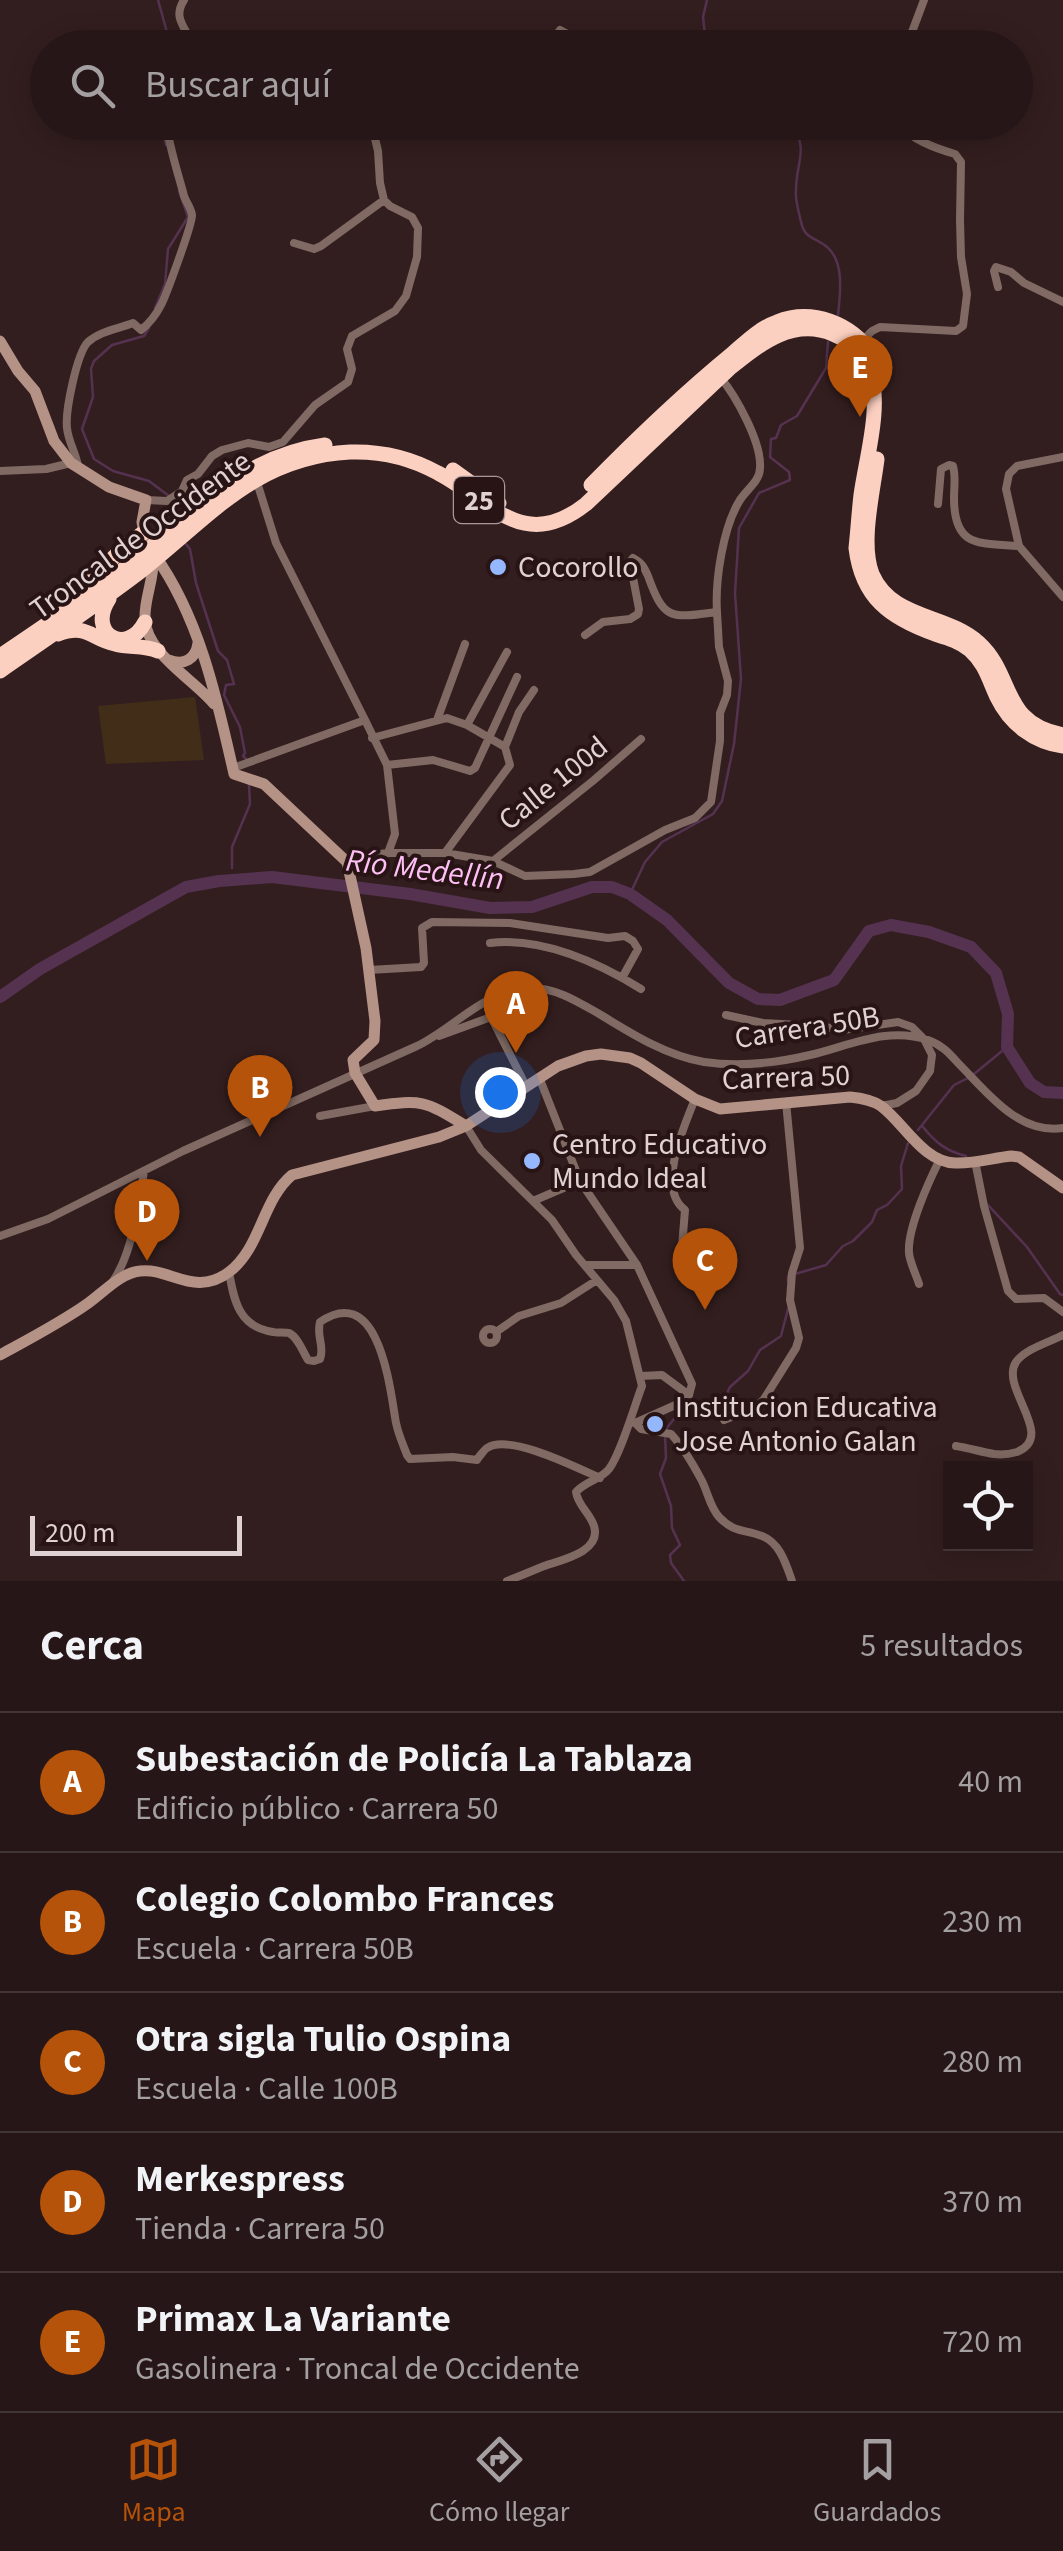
<!DOCTYPE html>
<html lang="es">
<meta charset="utf-8">
<style>
:root{--surface:#261617;--page:#322324;--text:#f1f3f6;--muted:#a49fa1;--line:#423536;--accent:#b45309}
body{margin:0;font-family:"Source Sans 3",sans-serif;background:var(--page);color:var(--text)}
.controls{position:absolute;right:30px;bottom:30px;display:grid;overflow:hidden;border-radius:0px;box-shadow:0 5px 25px #0003}
.controls button{width:90px;height:90px;display:grid;place-items:center;padding:0;border:0;border-bottom:2px solid var(--line);background:var(--surface);color:var(--text);font:50px sans-serif}
.scale{position:absolute;left:30px;bottom:25px;width:212px;box-sizing:border-box;padding-left:10px;border:5px solid #e0d1d2;border-top:0;font-size:28px;line-height:35px;white-space:nowrap;color:#e0d1d2;-webkit-text-stroke:8px #291415;paint-order:stroke}
.you{position:absolute;left:500px;top:1092px;width:35px;height:35px;margin:-25px;border:8px solid #fff;border-radius:50%;background:#1a73e8;box-shadow:0 0 0 15px #1a73e833}
.badge{display:grid;place-items:center;width:65px;height:65px;border-radius:50%;background:var(--accent);color:#fff;font-size:32px;font-weight:700}
.pin{position:absolute;translate:-50% -82px;filter:drop-shadow(0 2px 5px #0008)}
.pin::after{content:'';position:absolute;top:52px;width:35px;height:30px;background:inherit;clip-path:polygon(0 0,100% 0,50% 100%)}
.list{margin:0;padding:0;list-style:none}
h2{display:flex;justify-content:space-between;align-items:center;height:130px;margin:0;padding:0 40px;font-size:42px}
h2 small{font-size:32px;font-weight:400;color:var(--muted)}
.list li{display:grid;grid-template-columns:65px 1fr auto;gap:30px;align-items:center;box-sizing:border-box;height:140px;padding:0 40px;border-top:2px solid var(--line)}
.list b{display:block;font-size:38px;white-space:nowrap}
.list p{margin:0;font-size:32px;white-space:nowrap;color:var(--muted)}
.list em{font-size:32px;font-style:normal;color:var(--muted)}
.icon{flex:none;width:55px;height:55px;fill:none;stroke:currentColor;stroke-width:2;stroke-linecap:round;stroke-linejoin:round}
.map{position:relative;flex:none;width:1063px;height:1581px;overflow:hidden}
.search{position:absolute;background:var(--surface);box-shadow:0 5px 25px #0003;left:30px;right:30px;top:30px;height:110px;display:flex;align-items:center;gap:25px;box-sizing:border-box;padding:0 35px;border-radius:55px;color:var(--muted);font-size:38px}
.sheet{height:830px;background:var(--surface)}
nav{display:flex;justify-content:space-around;align-items:center;box-sizing:border-box;height:140px;border-top:2px solid var(--line);background:var(--surface);font-size:28px;color:var(--muted)}
nav a{display:grid;justify-items:center;gap:5px}
nav .on{color:var(--accent)}
.map>svg:first-child{display:block}
.green{fill:#422d19}
.lines{fill:none;stroke-linecap:round;stroke-linejoin:round}
.stream{stroke:#553250;stroke-width:2.5}
.river{stroke:#553250;stroke-width:12}
.street{stroke:#806a63;stroke-width:8}
.secondary{stroke:#b59286;stroke-width:11}
.highway{stroke:#fcd0c1;stroke-width:15}
.poi-dot{fill:#94b7fd;stroke:#291415;stroke-width:4}
.labels{text-anchor:middle;stroke-width:8;stroke-linejoin:round;paint-order:stroke}
.shield{fill:#291415;stroke:#a99899;stroke-width:2.5}
.shield-label{font-size:28px;font-weight:bold;fill:#e0d1d2}
.street-label{font-size:30px;fill:#e0d1d2;stroke:#291415}
.poi-label{font-size:30px;fill:#e0d1d2;stroke:#291415;text-anchor:start}
.water-label{font-size:32px;font-style:italic;fill:#fdbff4;stroke:#291415}
</style>
<div class="map">
<svg width="1063" height="1581" viewBox="0 0 1063 1581">
<rect width="100%" height="100%" fill="#331e1f"/>
<path class="green" d="M195,697L204,760L106,764L98,706Z"/>
<g class="lines">
<path class="stream" d="M158,0L170,43L167,48
M707,0L703,17L706,44L710,48
M160,122L166,145
M792,122C809,153 796,160 796,191C795,201 799,212 801,222C805,240 816,237 827,247C845,262 840,295 838,315
M155,308L165,284L168,249L188,217L179,191
M149,328L144,336L112,345L94,361L91,369L93,397L82,429L94,459L113,471L149,481L169,496
M174,517L175,505
M185,543L190,549L196,583L218,651L227,660L234,684L226,685L224,695L240,727L245,753L243,756L247,760
M232,868V847L250,804L249,785
M630,894L645,862L662,842L713,814L722,801L734,744L741,679L735,593L739,528L759,493L790,480L789,472L770,457L771,439L776,438L781,425L797,416L826,368L828,342
M974,1074L1007,1047
M923,1127C936,1143 946,1151 966,1156
M918,1130L954,1085L968,1078
M988,1205L1027,1247L1060,1294L1063,1295
M788,1281V1276L826,1265L843,1246L853,1241L872,1222L877,1210L887,1205L902,1189L901,1166L908,1143
M666,1429L674,1419L684,1413L705,1416L720,1408L730,1387L748,1371L760,1350L781,1336L788,1309
M665,1436L666,1458L660,1474L671,1506L672,1528L680,1545L670,1555L671,1563L684,1581"/>
<path class="river" d="M0,997L40,969L186,887L219,881L272,877L410,894L490,908L532,907L592,887H612L630,894L667,920L729,983L758,999L780,1000L834,980L869,931L891,925L929,932L971,947L996,973L1008,1014L1007,1047L1030,1083L1044,1092L1063,1093"/>
<path class="street" d="M184,0C171,20 189,29 193,48
M548,48L560,30L577,39L580,48
M906,48L924,0
M294,243L314,249L321,246L384,200
M998,287L994,271L996,267L1011,272L1024,283L1063,302
M862,341L872,331L880,327L956,331L963,326L967,294L961,257L960,220L961,162L955,154C931,147 914,140 895,122
M1063,457L1017,466L1009,474L1006,489L1019,546L1063,597
M78,466C76,453 68,441 67,428C65,411 77,353 88,342C100,331 118,329 133,323L141,330C150,323 156,315 161,305C166,296 193,222 192,215C191,207 184,200 183,192C177,170 169,146 166,122
M0,471L46,469L71,463
M146,500L167,501L182,491L187,480L198,474L212,456L222,450L248,443L269,447L283,442L315,405L348,382L352,369L347,349L352,336L395,311L406,296L417,257L418,228L412,217L390,206L384,200L380,183L378,151L371,122
M938,504L941,469L949,465L953,466C956,477 954,486 954,498C954,548 979,543 1019,546
M717,612C715,580 723,527 740,500C747,489 760,481 760,468C762,443 736,396 720,377
M365,720L387,765L395,834L388,853
M437,720L465,644
M467,725L507,652
M372,738L447,718L467,725L505,747L510,765L445,853
M505,747L519,712L534,690
M387,765L433,760L470,771L475,768L517,677
M233,768L365,720L276,543L256,479
M493,861L594,780L641,739
M347,862L362,856L388,853H445L493,861L525,876L574,874L590,872L665,830L695,818L711,802L720,741V713L727,695L728,681L719,647L717,612C671,618 664,621 648,576C644,567 642,563 633,558L630,562L639,609L638,614L630,619L603,622L585,635
M490,943C542,937 597,962 641,989
M369,970L421,967L424,963L422,928L432,922L510,923L608,938L625,936L633,941L638,949L622,978
M726,1015L763,1023L818,1026L843,1030L898,1022L912,1027L924,1039L932,1055L930,1071L916,1091L897,1103L881,1106
M439,1036L491,1017L526,1086
M539,1077L580,1181L637,1265L692,1384L689,1395
M320,1116L375,1106
M466,1126L481,1150L552,1220L576,1255L614,1300L626,1321L642,1386C634,1407 621,1453 609,1469C600,1480 586,1481 576,1492C578,1506 590,1513 594,1526C602,1552 561,1560 544,1566C532,1571 520,1576 507,1581
M975,1161L984,1206L1008,1291L1016,1299L1044,1298L1063,1312
M533,1201L580,1181
M0,1236L48,1219L183,1151L417,1046C456,1027 485,989 531,988C557,988 578,1002 601,1015C632,1034 667,1056 704,1062C738,1067 776,1063 810,1055C849,1046 887,1026 928,1040C942,1045 949,1053 958,1063C986,1091 1018,1135 1063,1128
M682,1247L685,1210C656,1189 684,1126 695,1099
M587,1265H637
M229,1272C234,1301 239,1327 273,1332C276,1333 286,1332 289,1333C298,1337 303,1352 308,1360L314,1361L320,1359C325,1346 316,1337 320,1322C377,1283 389,1380 395,1417C396,1429 402,1442 407,1455L410,1459L453,1457L477,1460C478,1458 485,1449 487,1448C509,1433 577,1468 600,1478
M113,1281C132,1254 139,1204 144,1171
M919,1284C916,1274 910,1263 909,1253C907,1229 929,1181 940,1159
M483 1336a7 7 0 1 1 14 0a7 7 0 1 1-14 0Z
M496,1332L519,1316L561,1303L597,1280
M641,1376L662,1375L689,1395
M724,1420L756,1407L764,1399L796,1348L799,1338L790,1300L792,1273L800,1248L786,1102
M631,1422L635,1423L680,1403L689,1395
M635,1423L641,1429L671,1434C684,1448 693,1464 702,1481C708,1493 710,1507 719,1517C734,1533 744,1529 762,1536C780,1543 786,1564 792,1581
M956,1446C969,1448 981,1452 994,1454C1002,1455 1010,1454 1017,1452C1057,1436 999,1388 1016,1362C1025,1349 1050,1342 1063,1335"/>
<path class="secondary" d="M0,341L18,371L35,391L54,441L71,463L109,487L146,500L142,522L145,538
M154,554C200,618 217,699 234,774L264,784L347,862L366,948L375,1021L374,1040L353,1060L355,1073L375,1106C423,1099 425,1101 466,1126
M153,556C155,578 144,598 145,619C146,653 193,679 214,704
M169,660C184,666 196,659 198,643
M0,1355C29,1339 60,1323 87,1304C103,1293 120,1273 140,1271C169,1267 195,1298 229,1272C261,1248 262,1200 292,1175L439,1137L466,1126L558,1066L586,1056L601,1054L630,1058L641,1063L695,1099L720,1109L850,1097C861,1098 872,1100 881,1106C904,1123 923,1162 955,1163C973,1164 993,1158 1011,1156L1019,1157L1063,1188"/>
<path class="highway" d="M877,459C873,492 860,543 872,574C892,620 946,613 979,643C1015,676 1000,723 1063,735
M453,470L499,503
M591,485C636,439 683,394 733,353C747,341 760,328 777,322C812,308 851,323 872,354
M87,584L122,549L143,533
M109,599C86,634 127,657 145,622
M58,634C87,623 91,639 115,644C130,648 143,645 158,651
M0,656C47,624 94,593 138,558C198,510 243,456 325,445
M0,671C46,639 92,608 137,574C207,520 253,457 350,452C380,451 411,458 438,473C490,500 523,554 586,504L730,368C760,344 793,317 833,334C850,341 864,355 870,372C882,406 866,459 861,495C859,512 858,530 856,548C862,598 890,618 935,634C948,638 959,641 970,650C985,663 989,680 997,697C1010,724 1034,742 1063,746"/>
</g>
<g class="poi-dot">
<circle cx="498" cy="567" r="10"/>
<circle cx="532" cy="1161" r="10"/>
<circle cx="655" cy="1424" r="10"/>
</g>
<g class="labels">
<rect class="shield" x="454" y="477" width="50" height="46" rx="8"/>
<g class="shield-label">
<text x="479" y="510">25</text>
</g>
<g class="street-label">
<text transform="translate(140 535) rotate(-36)" y="10">Troncal de Occidente</text>
<text transform="translate(553 783) rotate(-39)" y="10">Calle 100d</text>
<text transform="translate(807 1027) rotate(-9)" y="10">Carrera 50B</text>
<text transform="translate(786 1077) rotate(-2)" y="10">Carrera 50</text>
</g>
<g class="poi-label">
<text x="518" y="577">Cocorollo</text>
<text x="552" y="1154">Centro Educativo<tspan x="552" dy="34">Mundo Ideal</tspan></text>
<text x="675" y="1417">Institucion Educativa<tspan x="675" dy="34">Jose Antonio Galan</tspan></text>
</g>
<g class="water-label">
<text transform="translate(425 869) rotate(7)" y="11">Río Medellín</text>
</g>
</g>
</svg>
<div class="controls">
<button><svg class="icon" aria-label="locate" viewBox="0 0 24 24"><circle cx="12" cy="12" r="6"/><path d="M12 2v4M12 18v4M2 12h4M18 12h4"/></svg></button>
</div>
<div class="scale">200 m</div>
<div class="you"></div>
<div class="pin badge" style="left:516px;top:1053px">A</div>
<div class="pin badge" style="left:260px;top:1137px">B</div>
<div class="pin badge" style="left:705px;top:1310px">C</div>
<div class="pin badge" style="left:147px;top:1261px">D</div>
<div class="pin badge" style="left:860px;top:417px">E</div>
<div class="search"><svg class="icon" aria-label="search" viewBox="0 0 24 24"><circle cx="10" cy="10" r="6"/><path d="M15 15l6 6"/></svg>Buscar aquí</div>
</div>
<section class="sheet">
<h2>Cerca<small>5 resultados</small></h2>
<ul class="list">
<li><span class="badge">A</span><div><b>Subestación de Policía La Tablaza</b><p>Edificio público · Carrera 50</p></div><em>40 m</em></li>
<li><span class="badge">B</span><div><b>Colegio Colombo Frances</b><p>Escuela · Carrera 50B</p></div><em>230 m</em></li>
<li><span class="badge">C</span><div><b>Otra sigla Tulio Ospina</b><p>Escuela · Calle 100B</p></div><em>280 m</em></li>
<li><span class="badge">D</span><div><b>Merkespress</b><p>Tienda · Carrera 50</p></div><em>370 m</em></li>
<li><span class="badge">E</span><div><b>Primax La Variante</b><p>Gasolinera · Troncal de Occidente</p></div><em>720 m</em></li>
</ul>
</section>
<nav>
<a class="on"><svg class="icon" aria-label="map" viewBox="0 0 24 24"><path d="M3 6l6-2 6 2 6-2v14l-6 2-6-2-6 2zM9 4v14M15 6v14"/></svg>Mapa</a>
<a><svg class="icon" aria-label="directions" viewBox="0 0 24 24"><path d="M12 3l9 9-9 9-9-9zM9 14v-3h6M13 9l2 2-2 2"/></svg>Cómo llegar</a>
<a><svg class="icon" aria-label="saved" viewBox="0 0 24 24"><path d="M7 4h10v16l-5-4-5 4z"/></svg>Guardados</a>
</nav>
